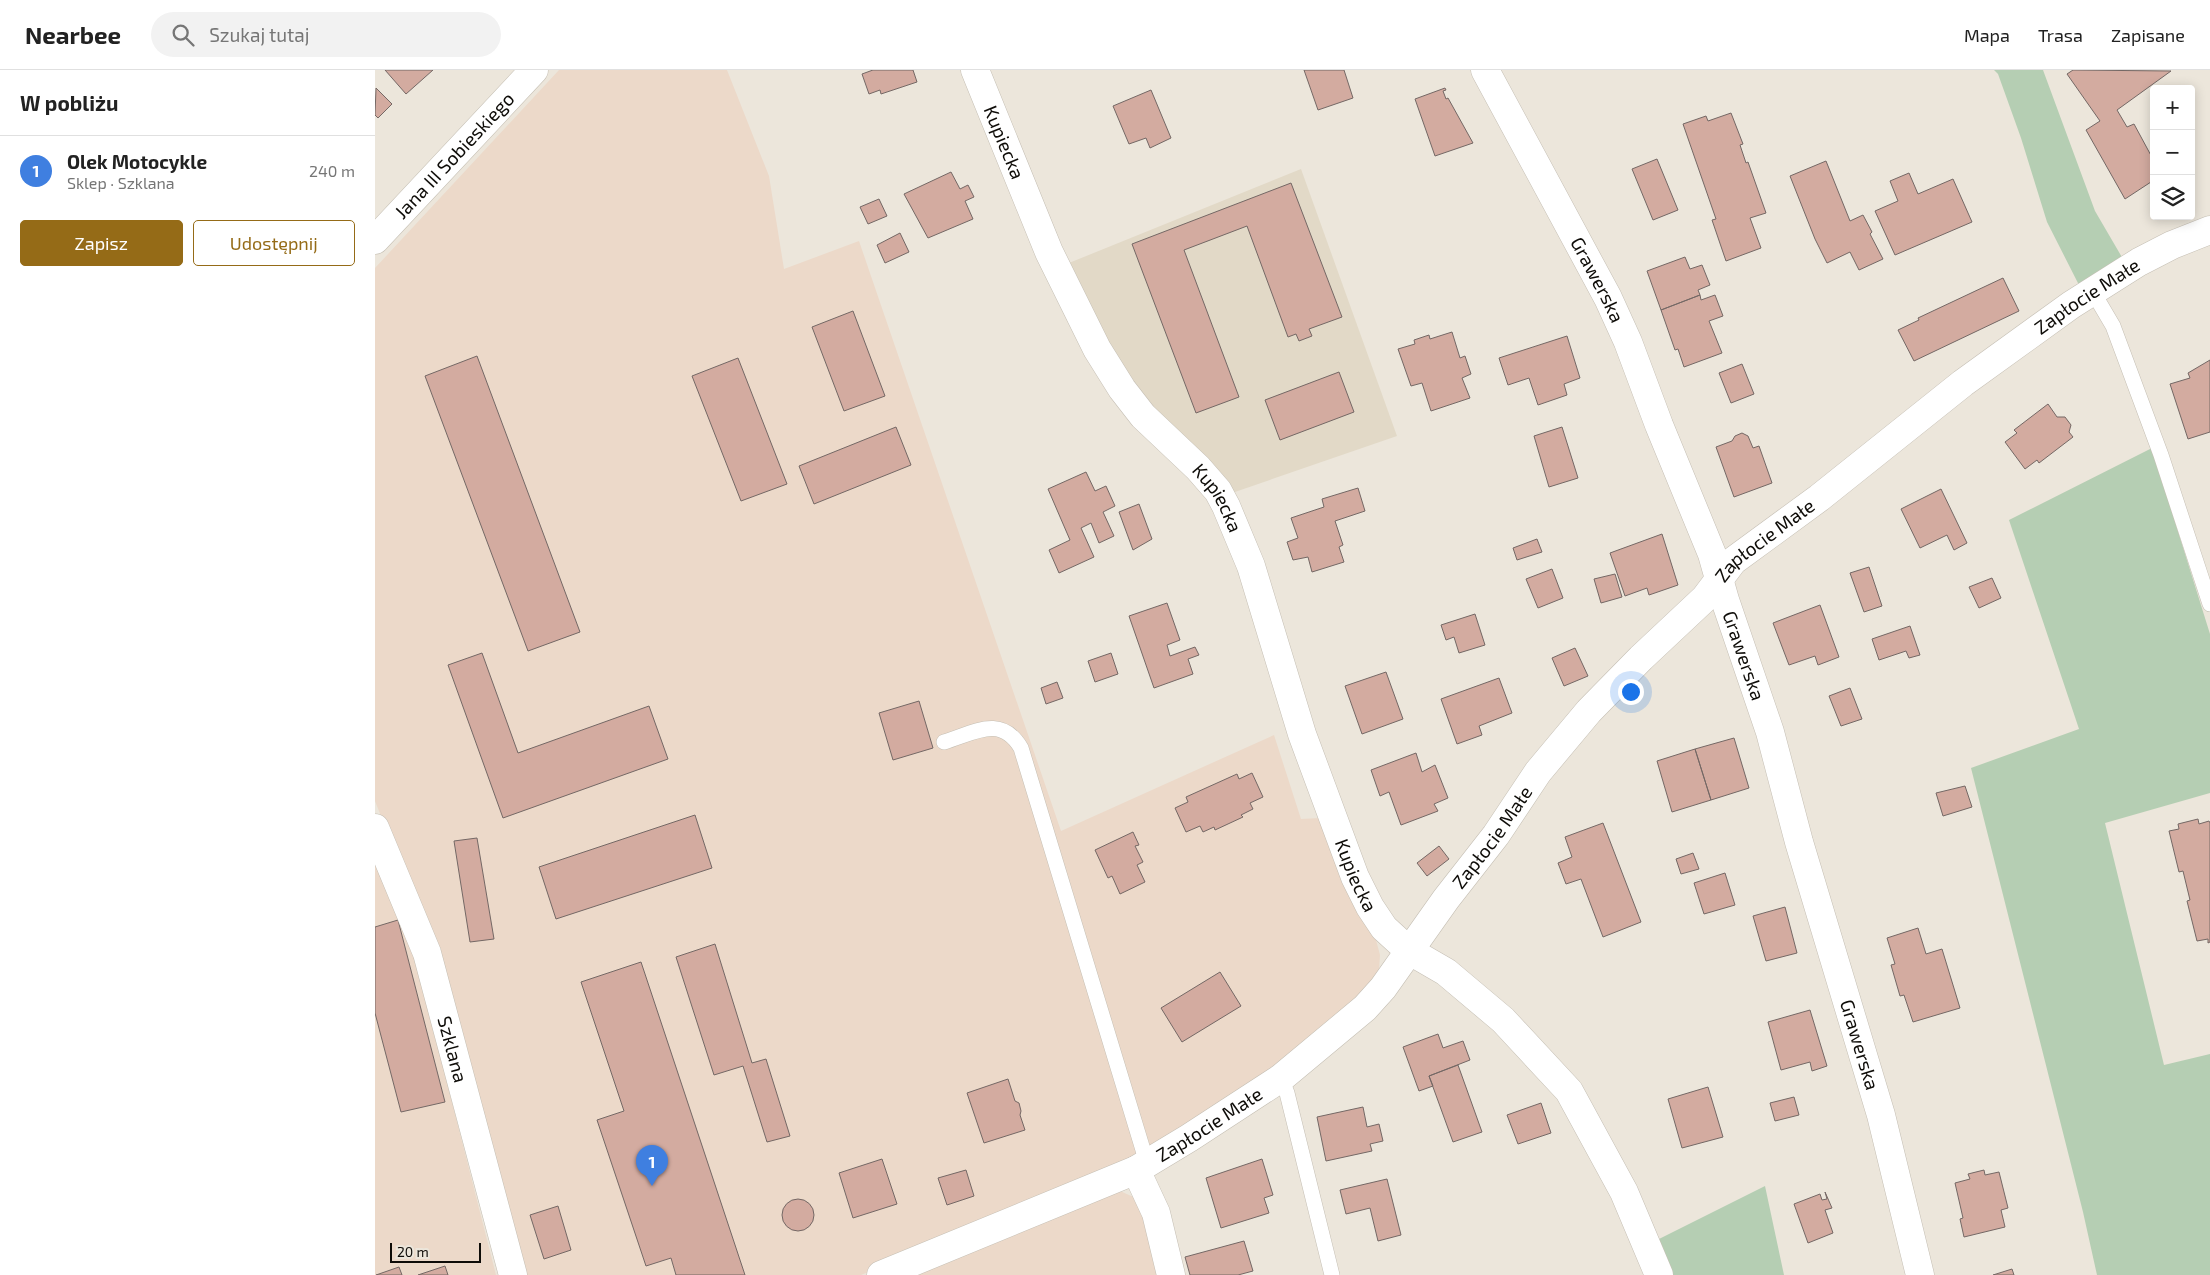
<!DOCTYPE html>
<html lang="pl">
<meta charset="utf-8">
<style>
:root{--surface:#fff;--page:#f2f2f2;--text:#222;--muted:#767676;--line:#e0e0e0;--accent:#956b17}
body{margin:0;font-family:"Exo 2",sans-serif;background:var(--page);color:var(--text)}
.controls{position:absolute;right:15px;top:15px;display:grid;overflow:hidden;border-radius:5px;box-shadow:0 2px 12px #0003}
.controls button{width:45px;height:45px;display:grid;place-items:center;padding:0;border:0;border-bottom:1px solid var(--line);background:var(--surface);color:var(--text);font:25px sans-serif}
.scale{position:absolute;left:15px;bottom:12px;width:91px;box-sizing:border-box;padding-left:5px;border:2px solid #0e0c08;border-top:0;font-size:14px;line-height:18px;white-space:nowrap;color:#0e0c08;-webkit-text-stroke:4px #ece6db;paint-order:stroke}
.you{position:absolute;left:1255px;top:621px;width:18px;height:18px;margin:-12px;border:4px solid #fff;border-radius:50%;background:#1a73e8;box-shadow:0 0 0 8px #1a73e833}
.badge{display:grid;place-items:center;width:32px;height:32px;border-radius:50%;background:var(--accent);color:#fff;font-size:16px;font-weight:700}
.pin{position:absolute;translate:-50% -41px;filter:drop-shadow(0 1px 2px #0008)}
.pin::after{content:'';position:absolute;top:26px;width:18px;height:15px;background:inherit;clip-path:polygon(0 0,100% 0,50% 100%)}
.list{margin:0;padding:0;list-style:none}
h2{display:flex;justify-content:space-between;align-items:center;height:65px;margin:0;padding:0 20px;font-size:21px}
h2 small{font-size:16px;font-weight:400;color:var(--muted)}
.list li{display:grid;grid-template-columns:32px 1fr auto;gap:15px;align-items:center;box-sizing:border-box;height:70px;padding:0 20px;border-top:1px solid var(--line)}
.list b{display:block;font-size:19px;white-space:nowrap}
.list p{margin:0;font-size:16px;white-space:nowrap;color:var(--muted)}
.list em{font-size:16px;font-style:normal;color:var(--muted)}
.actions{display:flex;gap:10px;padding:15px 20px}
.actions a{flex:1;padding:11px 0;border:1px solid var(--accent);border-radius:5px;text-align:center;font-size:18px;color:var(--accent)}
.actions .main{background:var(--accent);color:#fff}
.icon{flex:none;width:28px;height:28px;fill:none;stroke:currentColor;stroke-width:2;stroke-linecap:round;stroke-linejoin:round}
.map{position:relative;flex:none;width:1835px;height:1205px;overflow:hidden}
header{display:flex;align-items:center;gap:30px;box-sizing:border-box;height:70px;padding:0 25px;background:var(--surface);border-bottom:1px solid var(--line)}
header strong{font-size:24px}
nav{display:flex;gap:28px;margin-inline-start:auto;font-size:18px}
.search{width:350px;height:45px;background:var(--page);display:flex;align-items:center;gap:12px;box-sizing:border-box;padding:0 18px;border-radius:28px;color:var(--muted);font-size:19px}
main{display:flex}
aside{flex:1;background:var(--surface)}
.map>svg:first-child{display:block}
.built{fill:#e2d9c7}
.industrial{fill:#ecd9c9}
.green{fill:#b5ceb3}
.building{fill:#d3aba0;stroke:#746865}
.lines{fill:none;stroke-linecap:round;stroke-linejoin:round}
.service-casing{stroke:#c5bfb4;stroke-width:16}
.minor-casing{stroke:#c5bfb4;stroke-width:29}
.tertiary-casing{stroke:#c5bfb4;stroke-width:29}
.service{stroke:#fff;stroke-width:15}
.minor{stroke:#fff;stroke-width:28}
.tertiary{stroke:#fff;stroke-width:28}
.labels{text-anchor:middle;stroke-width:5;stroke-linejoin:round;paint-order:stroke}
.street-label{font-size:19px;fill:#0e0c08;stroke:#ece6db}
</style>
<header>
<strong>Nearbee</strong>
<div class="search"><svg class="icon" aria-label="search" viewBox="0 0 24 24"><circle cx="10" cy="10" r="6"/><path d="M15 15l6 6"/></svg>Szukaj tutaj</div>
<nav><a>Mapa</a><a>Trasa</a><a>Zapisane</a></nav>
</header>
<main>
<aside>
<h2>W pobliżu<small></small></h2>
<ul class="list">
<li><span class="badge" style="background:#3f7fe0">1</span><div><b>Olek Motocykle</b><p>Sklep · Szklana</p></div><em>240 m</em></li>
</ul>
<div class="actions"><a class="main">Zapisz</a><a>Udostępnij</a></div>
</aside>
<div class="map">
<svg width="1835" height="1205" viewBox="0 0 1835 1205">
<rect width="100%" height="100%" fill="#ece6db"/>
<path class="built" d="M926,99L1022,366L857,423L772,338L689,195Z"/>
<path class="industrial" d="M184,0H352L394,106L409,199L484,171L686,761L899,665L926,749L945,748L1001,870L1005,885L1004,900L1000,914L896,1003L764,1084L658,1134L486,1205H150L59,880L0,731V198Z
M0,783L35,867L121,1205H0Z
M745,1121L763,1129L788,1205H525Z"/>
<path class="green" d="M1619,0H1668L1720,141L1748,189L1706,219L1672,152L1646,68L1623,4Z
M1777,378L1835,564V723L1730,753L1789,995L1835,984V1205H1722L1708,1142L1596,698L1704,659L1634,450Z
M1390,1116L1409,1205H1291L1278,1172Z"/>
<path class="building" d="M10,0H58L31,24Z
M498,0H538L542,12L506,24L505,20L494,24L487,4Z
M929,0H969L978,28L943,40Z
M1698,0L1796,1L1742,40L1752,57L1759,54L1779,91V110L1750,129L1711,60L1725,51L1692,4Z
M1,18L17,34L3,48L0,45Z
M1070,18L1071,20L1068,21L1071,29L1073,28L1098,73L1060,86L1040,29Z
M776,20L796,68L775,78L771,68L754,74L738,36Z
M1356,43L1368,74L1365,75L1371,93L1373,92L1391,143L1375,148L1386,178L1351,191L1337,150L1341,149L1308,54L1331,46L1333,51Z
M1282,89L1303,140L1278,150L1257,99Z
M1451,91L1475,151L1488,145L1497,162L1495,164L1508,189L1484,200L1475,182L1452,193L1440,169L1415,106Z
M576,102L585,119L593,115L599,127L590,131L598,149L553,168L529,124Z
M1534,103L1543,124L1578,109L1597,152L1520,185L1500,141L1523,131L1515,111Z
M916,113L967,247L934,259L937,266L924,271L921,264L913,267L872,156L809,180L864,327L821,343L757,174Z
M504,129L512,146L493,154L485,137Z
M525,163L534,182L510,193L502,175Z
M1310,187L1315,199L1327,195L1335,215L1323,220L1325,225L1286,240L1272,201Z
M1628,208L1644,241L1539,291L1523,260L1544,250L1543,248Z
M1325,225L1326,230L1340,225L1348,246L1334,251L1347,283L1309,297L1303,279L1300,280L1286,240Z
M478,241L510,326L469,341L437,257Z
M1077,262L1085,288L1090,286L1096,304L1087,308L1095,328L1056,341L1047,313L1036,316L1023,279L1040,274L1039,270L1054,265L1055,269Z
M1192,266L1205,308L1189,314L1192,325L1163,335L1154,308L1133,315L1124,288Z
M102,286L205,562L153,581L50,306Z
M363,288L412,414L366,431L317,306Z
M1835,290V362L1813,369L1795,314L1815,308L1813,303Z
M1367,294L1379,324L1356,333L1344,303Z
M964,302L979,342L905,370L890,330Z
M1673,334L1682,347H1690L1696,355L1694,362L1698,367L1664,393L1662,390L1650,399L1630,372L1642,363L1639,360Z
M521,357L536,395L439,434L424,396Z
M1187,357L1203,408L1174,417L1159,366Z
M1367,363L1373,366L1378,378L1384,376L1397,413L1359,427L1341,377L1357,371L1360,366Z
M711,402L720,421L731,416L740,436L728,442L739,466L724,473L716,453L706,458L719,487L684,503L674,480L695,470L673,419Z
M983,418L990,441L960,451L968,475L964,477L969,492L937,502L933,487L918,490L912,472L923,468L916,448L949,437L947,429Z
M1566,419L1592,473L1579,480L1572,465L1545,478L1526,439Z
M764,434L777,469L758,480L744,442Z
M1287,464L1303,515L1274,525L1272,518L1250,526L1235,483Z
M1162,469L1167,482L1142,490L1138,478Z
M1494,497L1507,536L1489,542L1475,503Z
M1177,499L1188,528L1163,538L1151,509Z
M1240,504L1247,527L1226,533L1219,509Z
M1617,508L1626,528L1604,538L1594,517Z
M792,533L805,570L792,575L795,586L820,577L824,585L813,589L818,604L779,618L754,546Z
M1445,535L1464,587L1443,595L1440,586L1414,595L1398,553Z
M1100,544L1110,575L1084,583L1079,567L1071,570L1066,555Z
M1535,556L1545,585L1534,588L1531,581L1504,590L1497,569Z
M1200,578L1213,606L1189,616L1177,588Z
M107,583L143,683L274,636L293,689L128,748L73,595Z
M736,583L743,604L720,612L713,591Z
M1011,602L1028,649L987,664L970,616Z
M1124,608L1137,643L1104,656L1107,665L1082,674L1066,629Z
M682,612L688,628L671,634L666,618Z
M1475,618L1487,649L1466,656L1454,626Z
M544,631L558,678L518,690L504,643Z
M1359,668L1374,718L1336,730L1320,679Z
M1320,679L1336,730L1297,742L1282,691Z
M1041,683L1047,702L1060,695L1073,728L1059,734L1063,741L1026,755L1014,722L1005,726L996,700Z
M877,703L888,727L875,733L878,739L866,745L868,747L840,760L839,757L828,762L825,756L811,762L800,738L813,732L811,727L862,704L864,709Z
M1590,716L1597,737L1568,746L1561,723Z
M320,745L337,798L181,849L164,797Z
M1823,749L1824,754L1834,751L1835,753V872L1833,873V869L1822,871L1812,831L1815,830L1808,801L1804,802L1794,761L1804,759L1803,754Z
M1228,753L1266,852L1228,867L1206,809L1191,814L1183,793L1197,787L1190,767Z
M758,762L764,775L760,776L768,792L762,795L770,812L745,824L737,806L733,808L720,780Z
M102,768L119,869L95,872L79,771Z
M1064,776L1074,789L1052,806L1042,793Z
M1318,783L1324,799L1306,804L1301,789Z
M1350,803L1360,835L1329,844L1319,813Z
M1410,837L1422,883L1391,891L1378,846Z
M23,850L70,1032L26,1042L0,943V857Z
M1543,858L1551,884L1567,879L1585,938L1538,952L1529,925L1525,926L1516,895L1520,894L1512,868Z
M340,874L377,993L391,989L415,1066L392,1072L368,996L339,1005L301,887Z
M266,892L370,1205H301L296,1188L271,1196L222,1050L249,1041L206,912Z
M845,902L866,936L807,972L786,938Z
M1435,940L1452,996L1437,1001L1435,992L1406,1000L1393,952Z
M1063,964L1068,978L1088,971L1095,990L1054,1006L1058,1016L1044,1021L1028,977Z
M1083,995L1107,1062L1078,1072L1054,1006Z
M633,1009L640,1031L644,1033L646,1041L645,1045L650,1060L609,1073L592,1023Z
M1333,1017L1348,1067L1307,1078L1293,1029Z
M1419,1027L1424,1045L1400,1051L1395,1033Z
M1166,1033L1176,1063L1143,1074L1132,1045Z
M988,1037L992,1057L1004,1054L1008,1071L995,1074L997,1081L951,1091L942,1047Z
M507,1089L522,1134L478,1148L464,1103Z
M887,1089L898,1125L889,1128L894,1143L846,1158L831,1108Z
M591,1100L599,1126L572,1135L563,1108Z
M1609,1100L1610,1105L1624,1102L1633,1138L1626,1140L1630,1157L1589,1167L1585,1149L1588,1148L1580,1113L1595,1109L1593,1104Z
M1012,1109L1026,1165L1003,1171L995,1138L971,1144L965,1120Z
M1450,1122L1457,1138L1450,1140L1458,1163L1433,1173L1419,1134L1445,1124L1447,1130L1452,1129Z
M407 1145a16 16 0 1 1 32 0a16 16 0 1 1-32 0Z
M183,1136L196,1180L169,1189L155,1145Z
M869,1171L878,1201L863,1205H815L810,1187Z
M70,1196L73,1205H43Z
M24,1197L27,1205H1Z
M1637,1199L1639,1205H1618Z"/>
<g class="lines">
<defs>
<path id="service" d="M1718,222L1738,256L1786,385L1835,534
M569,672C599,663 626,644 646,678L772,1093
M906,1008L912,1023L957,1205"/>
<g id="minor">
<path id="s1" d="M600,0L674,182L722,279L747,319L768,346L823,398L843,421L851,436L876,496L927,664L980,807L995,837L1009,858L1033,880L1071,902L1128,950L1194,1021L1249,1122L1284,1205"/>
<path id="s2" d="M1110,0L1233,228L1253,272L1284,355L1337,484L1350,530L1395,662L1424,772L1506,1045L1545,1205"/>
<path id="s3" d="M0,758L52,883L138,1205"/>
<path d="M761,1100L781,1143L796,1205"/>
<path id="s4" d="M506,1205L761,1100L814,1068L906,1008L990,938L1008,918L1071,829L1121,765L1163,702L1214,641L1266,588L1330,528L1358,491L1444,428L1588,313L1696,235L1764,192L1797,175L1835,160"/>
</g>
<g id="tertiary">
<path id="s5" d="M0,170L159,0"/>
</g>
</defs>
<use href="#service" class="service-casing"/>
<use href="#minor" class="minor-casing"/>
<use href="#tertiary" class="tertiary-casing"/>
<use href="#service" class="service"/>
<use href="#minor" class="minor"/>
<use href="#tertiary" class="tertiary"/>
</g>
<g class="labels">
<g class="street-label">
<text dy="7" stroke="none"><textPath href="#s1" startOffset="78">Kupiecka</textPath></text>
<text dy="7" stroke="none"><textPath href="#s5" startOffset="116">Jana III Sobieskiego</textPath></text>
<text dy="7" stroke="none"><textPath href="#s2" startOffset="238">Grawerska</textPath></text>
<text dy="7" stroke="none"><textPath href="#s4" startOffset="1580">Zapłocie Małe</textPath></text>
<text dy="7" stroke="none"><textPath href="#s1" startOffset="498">Kupiecka</textPath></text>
<text dy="7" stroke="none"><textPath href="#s4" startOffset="1175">Zapłocie Małe</textPath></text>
<text dy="7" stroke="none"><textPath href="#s2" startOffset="642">Grawerska</textPath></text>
<text dy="7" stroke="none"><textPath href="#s4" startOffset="770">Zapłocie Małe</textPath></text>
<text dy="7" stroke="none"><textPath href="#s1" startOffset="901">Kupiecka</textPath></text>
<text dy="7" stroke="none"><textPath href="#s2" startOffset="1048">Grawerska</textPath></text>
<text dy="7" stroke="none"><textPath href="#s3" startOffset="235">Szklana</textPath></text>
<text dy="7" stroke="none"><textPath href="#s4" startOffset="362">Zapłocie Małe</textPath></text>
</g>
</g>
</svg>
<div class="controls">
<button>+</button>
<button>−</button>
<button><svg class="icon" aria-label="layers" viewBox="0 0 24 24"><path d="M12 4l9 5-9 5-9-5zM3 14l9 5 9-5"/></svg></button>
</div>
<div class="scale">20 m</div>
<div class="you"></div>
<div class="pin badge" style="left:277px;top:1116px;background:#3f7fe0">1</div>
</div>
</main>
